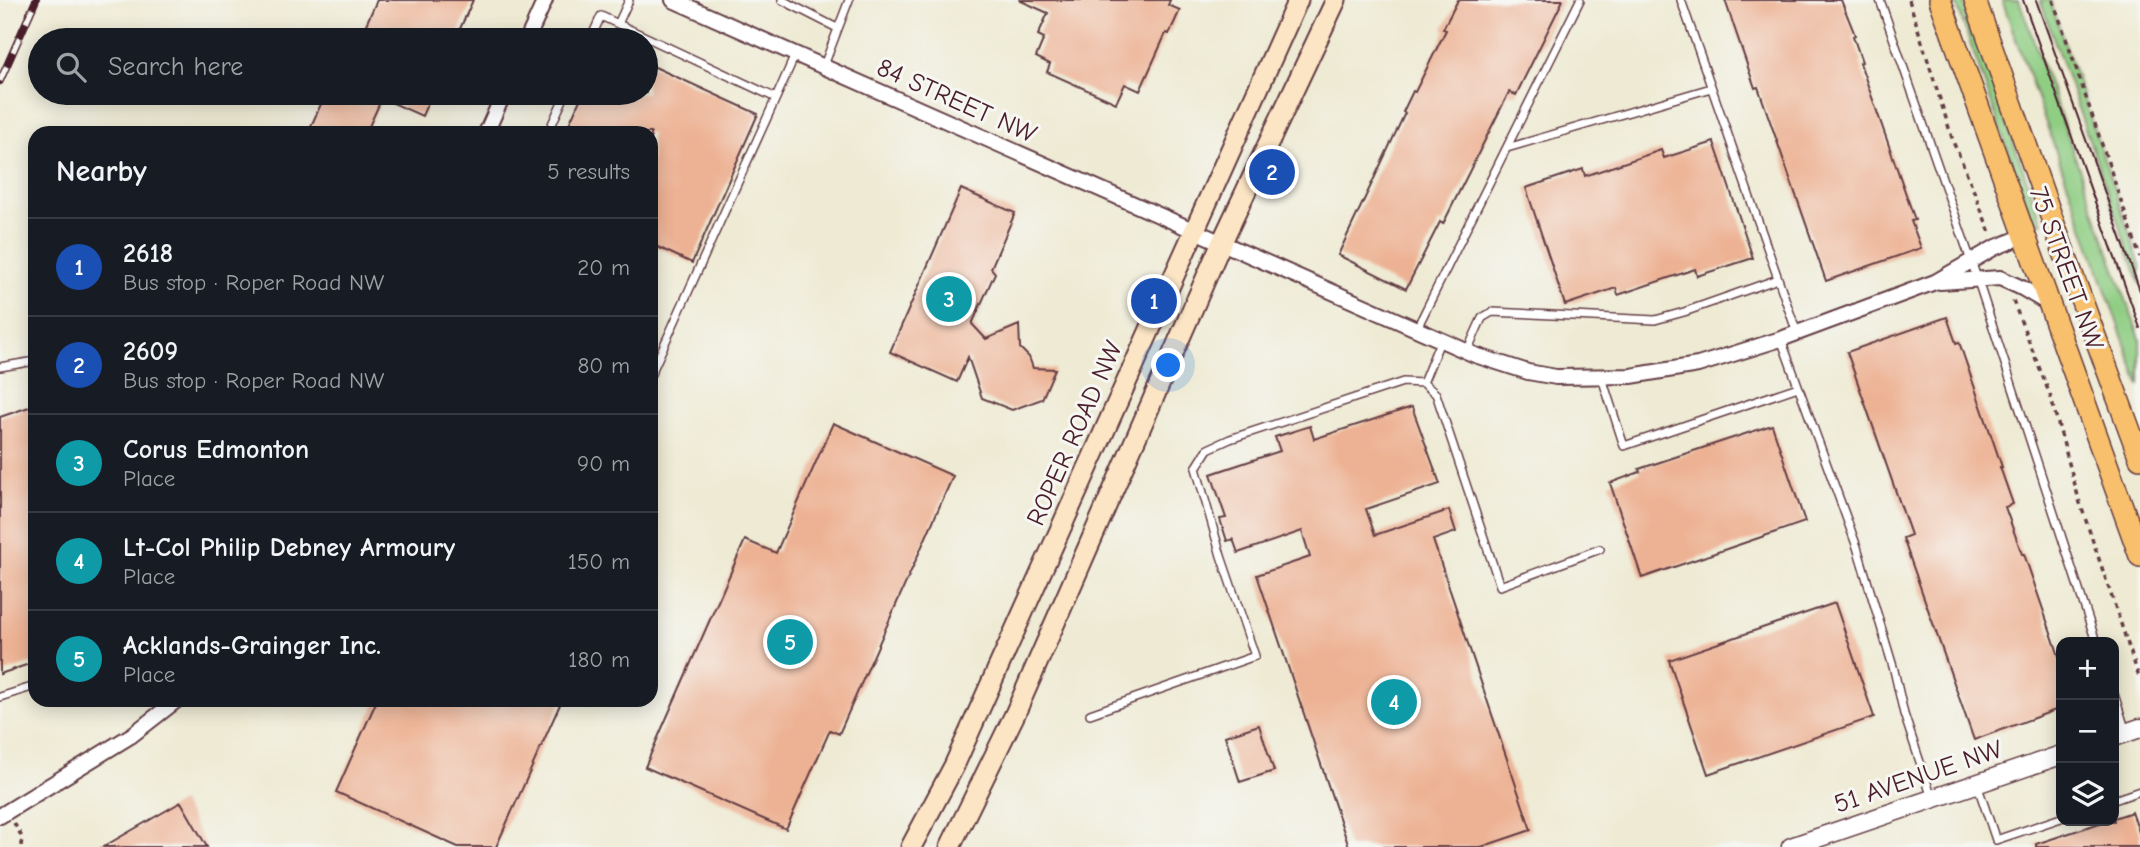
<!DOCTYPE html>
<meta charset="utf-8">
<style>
:root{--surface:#171b24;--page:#242831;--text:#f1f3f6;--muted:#9ea1a6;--line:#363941;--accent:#0f766e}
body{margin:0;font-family:"Comic Neue",sans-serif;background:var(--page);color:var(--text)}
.controls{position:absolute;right:21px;bottom:21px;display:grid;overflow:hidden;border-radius:14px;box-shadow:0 4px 18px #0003}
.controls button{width:63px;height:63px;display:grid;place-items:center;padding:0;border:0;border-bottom:2px solid var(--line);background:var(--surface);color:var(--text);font:35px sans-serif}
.you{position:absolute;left:1169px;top:366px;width:24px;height:24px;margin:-18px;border:5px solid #fff;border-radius:50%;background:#1a73e8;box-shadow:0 0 0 10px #1a73e833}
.badge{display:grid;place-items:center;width:46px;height:46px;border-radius:50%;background:var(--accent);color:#fff;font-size:23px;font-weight:700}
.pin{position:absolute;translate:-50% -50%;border:4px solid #fff;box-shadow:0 2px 7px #0006}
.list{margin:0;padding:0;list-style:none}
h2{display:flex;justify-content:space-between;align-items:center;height:91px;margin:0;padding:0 28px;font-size:30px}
h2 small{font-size:23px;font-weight:400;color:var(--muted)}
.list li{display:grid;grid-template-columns:46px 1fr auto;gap:21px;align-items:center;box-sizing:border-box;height:98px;padding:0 28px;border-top:2px solid var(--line)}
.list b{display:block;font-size:26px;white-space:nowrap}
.list p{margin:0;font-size:23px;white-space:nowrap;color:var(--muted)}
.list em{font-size:23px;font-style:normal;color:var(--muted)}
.icon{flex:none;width:38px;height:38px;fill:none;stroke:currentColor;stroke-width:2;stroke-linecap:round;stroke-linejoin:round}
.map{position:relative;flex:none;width:2140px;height:847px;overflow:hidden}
.search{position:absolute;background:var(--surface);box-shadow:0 4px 18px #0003;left:28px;top:28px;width:630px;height:77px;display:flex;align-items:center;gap:18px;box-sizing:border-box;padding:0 24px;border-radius:38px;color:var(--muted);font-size:26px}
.panel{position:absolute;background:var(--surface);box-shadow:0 4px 18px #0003;left:28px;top:126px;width:630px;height:581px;border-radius:21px}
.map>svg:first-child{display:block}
.green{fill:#90ce84;stroke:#6d7658;stroke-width:2}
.building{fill:#edb294}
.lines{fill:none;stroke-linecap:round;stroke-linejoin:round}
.service-casing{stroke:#633d44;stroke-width:10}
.minor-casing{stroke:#633d44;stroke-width:18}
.tertiary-casing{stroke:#633d44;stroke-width:21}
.secondary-casing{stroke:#633d44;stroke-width:23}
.primary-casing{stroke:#633d44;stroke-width:24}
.path{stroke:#633d44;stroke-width:3.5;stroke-dasharray:5 5;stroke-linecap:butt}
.service{stroke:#fff;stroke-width:7}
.minor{stroke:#fff;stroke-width:14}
.tertiary{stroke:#fff;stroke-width:18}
.secondary{stroke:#fce5c4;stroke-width:19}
.primary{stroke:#f8bf6c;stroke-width:21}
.tram{stroke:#4a1f2b;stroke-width:2}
.rail-casing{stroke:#4a1f2b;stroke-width:8}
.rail{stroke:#f6f6f2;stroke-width:5;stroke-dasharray:16;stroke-linecap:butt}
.labels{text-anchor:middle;stroke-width:6;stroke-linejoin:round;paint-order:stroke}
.street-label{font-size:26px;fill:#4a1f2b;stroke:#f6f6f2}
</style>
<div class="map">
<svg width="2140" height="847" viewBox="0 0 2140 847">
<rect width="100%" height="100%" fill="#f6f6f2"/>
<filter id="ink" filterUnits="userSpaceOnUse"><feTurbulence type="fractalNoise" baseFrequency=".0143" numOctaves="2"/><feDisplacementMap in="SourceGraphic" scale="14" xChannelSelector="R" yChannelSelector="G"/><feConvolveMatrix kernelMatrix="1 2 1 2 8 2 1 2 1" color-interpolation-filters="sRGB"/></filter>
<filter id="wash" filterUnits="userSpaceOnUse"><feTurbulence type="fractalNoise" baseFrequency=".00686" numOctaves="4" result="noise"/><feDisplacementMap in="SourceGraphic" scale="28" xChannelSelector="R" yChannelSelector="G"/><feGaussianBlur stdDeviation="1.57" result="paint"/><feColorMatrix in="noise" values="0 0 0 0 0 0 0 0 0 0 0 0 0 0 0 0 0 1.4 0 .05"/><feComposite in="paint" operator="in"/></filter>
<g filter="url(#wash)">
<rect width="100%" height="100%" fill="#eeead3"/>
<path class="green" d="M1955,0H1963L2042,223L2033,221Z
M2002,0H2019L2140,339V386Z
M2040,0H2050L2140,265V284Z"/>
<g id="blocks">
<path class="building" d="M377,0H473L455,40H359Z
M1019,0H1170L1168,5L1180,10L1169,34L1166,33L1140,91L1125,84L1116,103L1047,72L1050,64L1036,57L1044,38L1038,35L1048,13Z
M1458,0H1563L1516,95L1509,92L1443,224L1440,222L1406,289L1338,255L1405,113L1403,112L1413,91L1415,92L1446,30L1443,29Z
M1725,0H1841L1855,35L1853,36L1862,62L1860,63L1915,220L1911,221L1921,248L1826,281L1758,87L1755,88Z
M646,63L758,114L692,263L651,244V133H565L583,93H646Z
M297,93H432L422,116L382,98L366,133H308L321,104Z
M1714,142L1753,258L1697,276L1695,269L1618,295L1616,288L1565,305L1526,188L1583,169L1585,176L1661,150L1664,158Z
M961,189L1015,213L991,268L995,273L972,324L986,339L1019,325L1020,348L1029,357L1033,368L1055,369L1042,399L1012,410L982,398L968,357L957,382L890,352Z
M1947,317L1956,343L1959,342L2002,467H2000L2013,504L2005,507L2022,554H2024L2061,662V708L1974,740L1903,538L1911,535L1847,352Z
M35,405V662L0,674V417Z
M1412,407L1440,484L1366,509L1375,535L1449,510L1456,532L1433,540L1531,830L1481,847H1349L1257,575L1310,557L1302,531L1238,553L1233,539L1227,541L1220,519L1226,518L1211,474L1280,451L1275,437L1310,426L1314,439Z
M833,423L953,476L839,734L830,730L786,829L645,767L745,540L776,553Z
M1772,425L1805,522L1642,578L1610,483L1640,472L1639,469Z
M1835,603L1874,717L1708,774L1669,660Z
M377,700H562L496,847H458L336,792Z
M1259,725L1274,771L1240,782L1225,736Z
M181,802L207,847H103Z
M2132,812L2140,835V847H2036V844L2106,821H2114V818Z"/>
</g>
</g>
<g filter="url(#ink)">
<use href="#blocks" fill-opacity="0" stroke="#633d44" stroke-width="2"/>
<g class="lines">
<defs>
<path id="service" d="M782,0L837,28
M1681,0L1797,333
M1880,0L1977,278L2096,642
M618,24L629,0
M590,40L601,16L776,98L651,374
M823,68L849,0
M776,98L795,55
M548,133L566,93
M1507,148L1711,88
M1417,328L1580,0
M1441,339L1423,383L1436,394L1500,586L1600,549
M1781,339L1857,547L1894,670L1904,714L1932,798
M1467,351L1482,318L1492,312L1655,320L1684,312L1778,279
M0,367L35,361
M1602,378L1624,446L1798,387
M2114,694L2126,732
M0,697L35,686
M1090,714L1255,656L1221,556L1196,468L1208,449L1230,439L1403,382L1423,383
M1977,784L1996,840L2061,818
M2114,800L2140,791"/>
<path id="minor" d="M673,0L1475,355L1528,372L1556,377L1631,376L1698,365L1781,339L1935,282L1994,248L2024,236
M527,40L545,0
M486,133L504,93
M1940,282L2000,278L2022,288L2049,304
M0,816L132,735L177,700"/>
<path id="tertiary" d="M2114,737L2140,728
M1791,847L2061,755"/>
<path id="secondary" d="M911,847L954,766L1298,0
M950,847L1015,714L1221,244L1336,0"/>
<path id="primary" d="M1940,0L2140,556
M1975,0L2062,247L2140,458"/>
</defs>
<use href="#service" class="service-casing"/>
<use href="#minor" class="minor-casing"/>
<use href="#tertiary" class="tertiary-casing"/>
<use href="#secondary" class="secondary-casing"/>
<use href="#primary" class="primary-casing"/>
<path class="path" d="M1909,0L1954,144C1968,174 1979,205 1991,235
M2053,0L2140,257
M2013,301L2050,395L2080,503L2140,680
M14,823L22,837L21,847"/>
<use href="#service" class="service"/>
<use href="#minor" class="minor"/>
<use href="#tertiary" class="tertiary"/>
<use href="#secondary" class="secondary"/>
<use href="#primary" class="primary"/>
<path class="tram" d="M2023,0L2140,328
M2036,0L2140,291"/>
<defs>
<path id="rail" d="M0,81L36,0"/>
</defs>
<use href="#rail" class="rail-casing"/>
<use href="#rail" class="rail"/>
</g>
</g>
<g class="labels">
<g class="street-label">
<text transform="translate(957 100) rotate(24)" y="9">84 STREET NW</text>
<text transform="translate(2067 268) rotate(70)" y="9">75 STREET NW</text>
<text transform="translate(1074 433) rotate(-66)" y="9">ROPER ROAD NW</text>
<text transform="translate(1918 776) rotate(-19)" y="9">51 AVENUE NW</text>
</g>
</g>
</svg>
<div class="controls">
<button>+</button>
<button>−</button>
<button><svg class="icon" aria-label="layers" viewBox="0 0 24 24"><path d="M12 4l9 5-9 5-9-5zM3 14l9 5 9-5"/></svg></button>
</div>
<div class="you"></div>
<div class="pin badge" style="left:1154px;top:301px;background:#1a4fb4">1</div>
<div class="pin badge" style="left:1272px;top:172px;background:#1a4fb4">2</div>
<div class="pin badge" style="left:949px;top:299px;background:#0f9aa8">3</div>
<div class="pin badge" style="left:1394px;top:702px;background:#0f9aa8">4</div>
<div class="pin badge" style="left:790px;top:642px;background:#0f9aa8">5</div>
<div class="search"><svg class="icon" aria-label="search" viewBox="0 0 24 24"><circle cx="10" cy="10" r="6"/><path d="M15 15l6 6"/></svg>Search here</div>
<section class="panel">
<h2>Nearby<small>5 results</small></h2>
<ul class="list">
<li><span class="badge" style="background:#1a4fb4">1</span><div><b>2618</b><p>Bus stop · Roper Road NW</p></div><em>20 m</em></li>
<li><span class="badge" style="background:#1a4fb4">2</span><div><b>2609</b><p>Bus stop · Roper Road NW</p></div><em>80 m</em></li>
<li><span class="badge" style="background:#0f9aa8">3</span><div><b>Corus Edmonton</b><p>Place</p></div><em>90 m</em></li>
<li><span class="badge" style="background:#0f9aa8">4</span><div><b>Lt-Col Philip Debney Armoury</b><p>Place</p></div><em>150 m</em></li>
<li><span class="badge" style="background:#0f9aa8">5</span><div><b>Acklands-Grainger Inc.</b><p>Place</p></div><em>180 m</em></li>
</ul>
</section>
</div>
